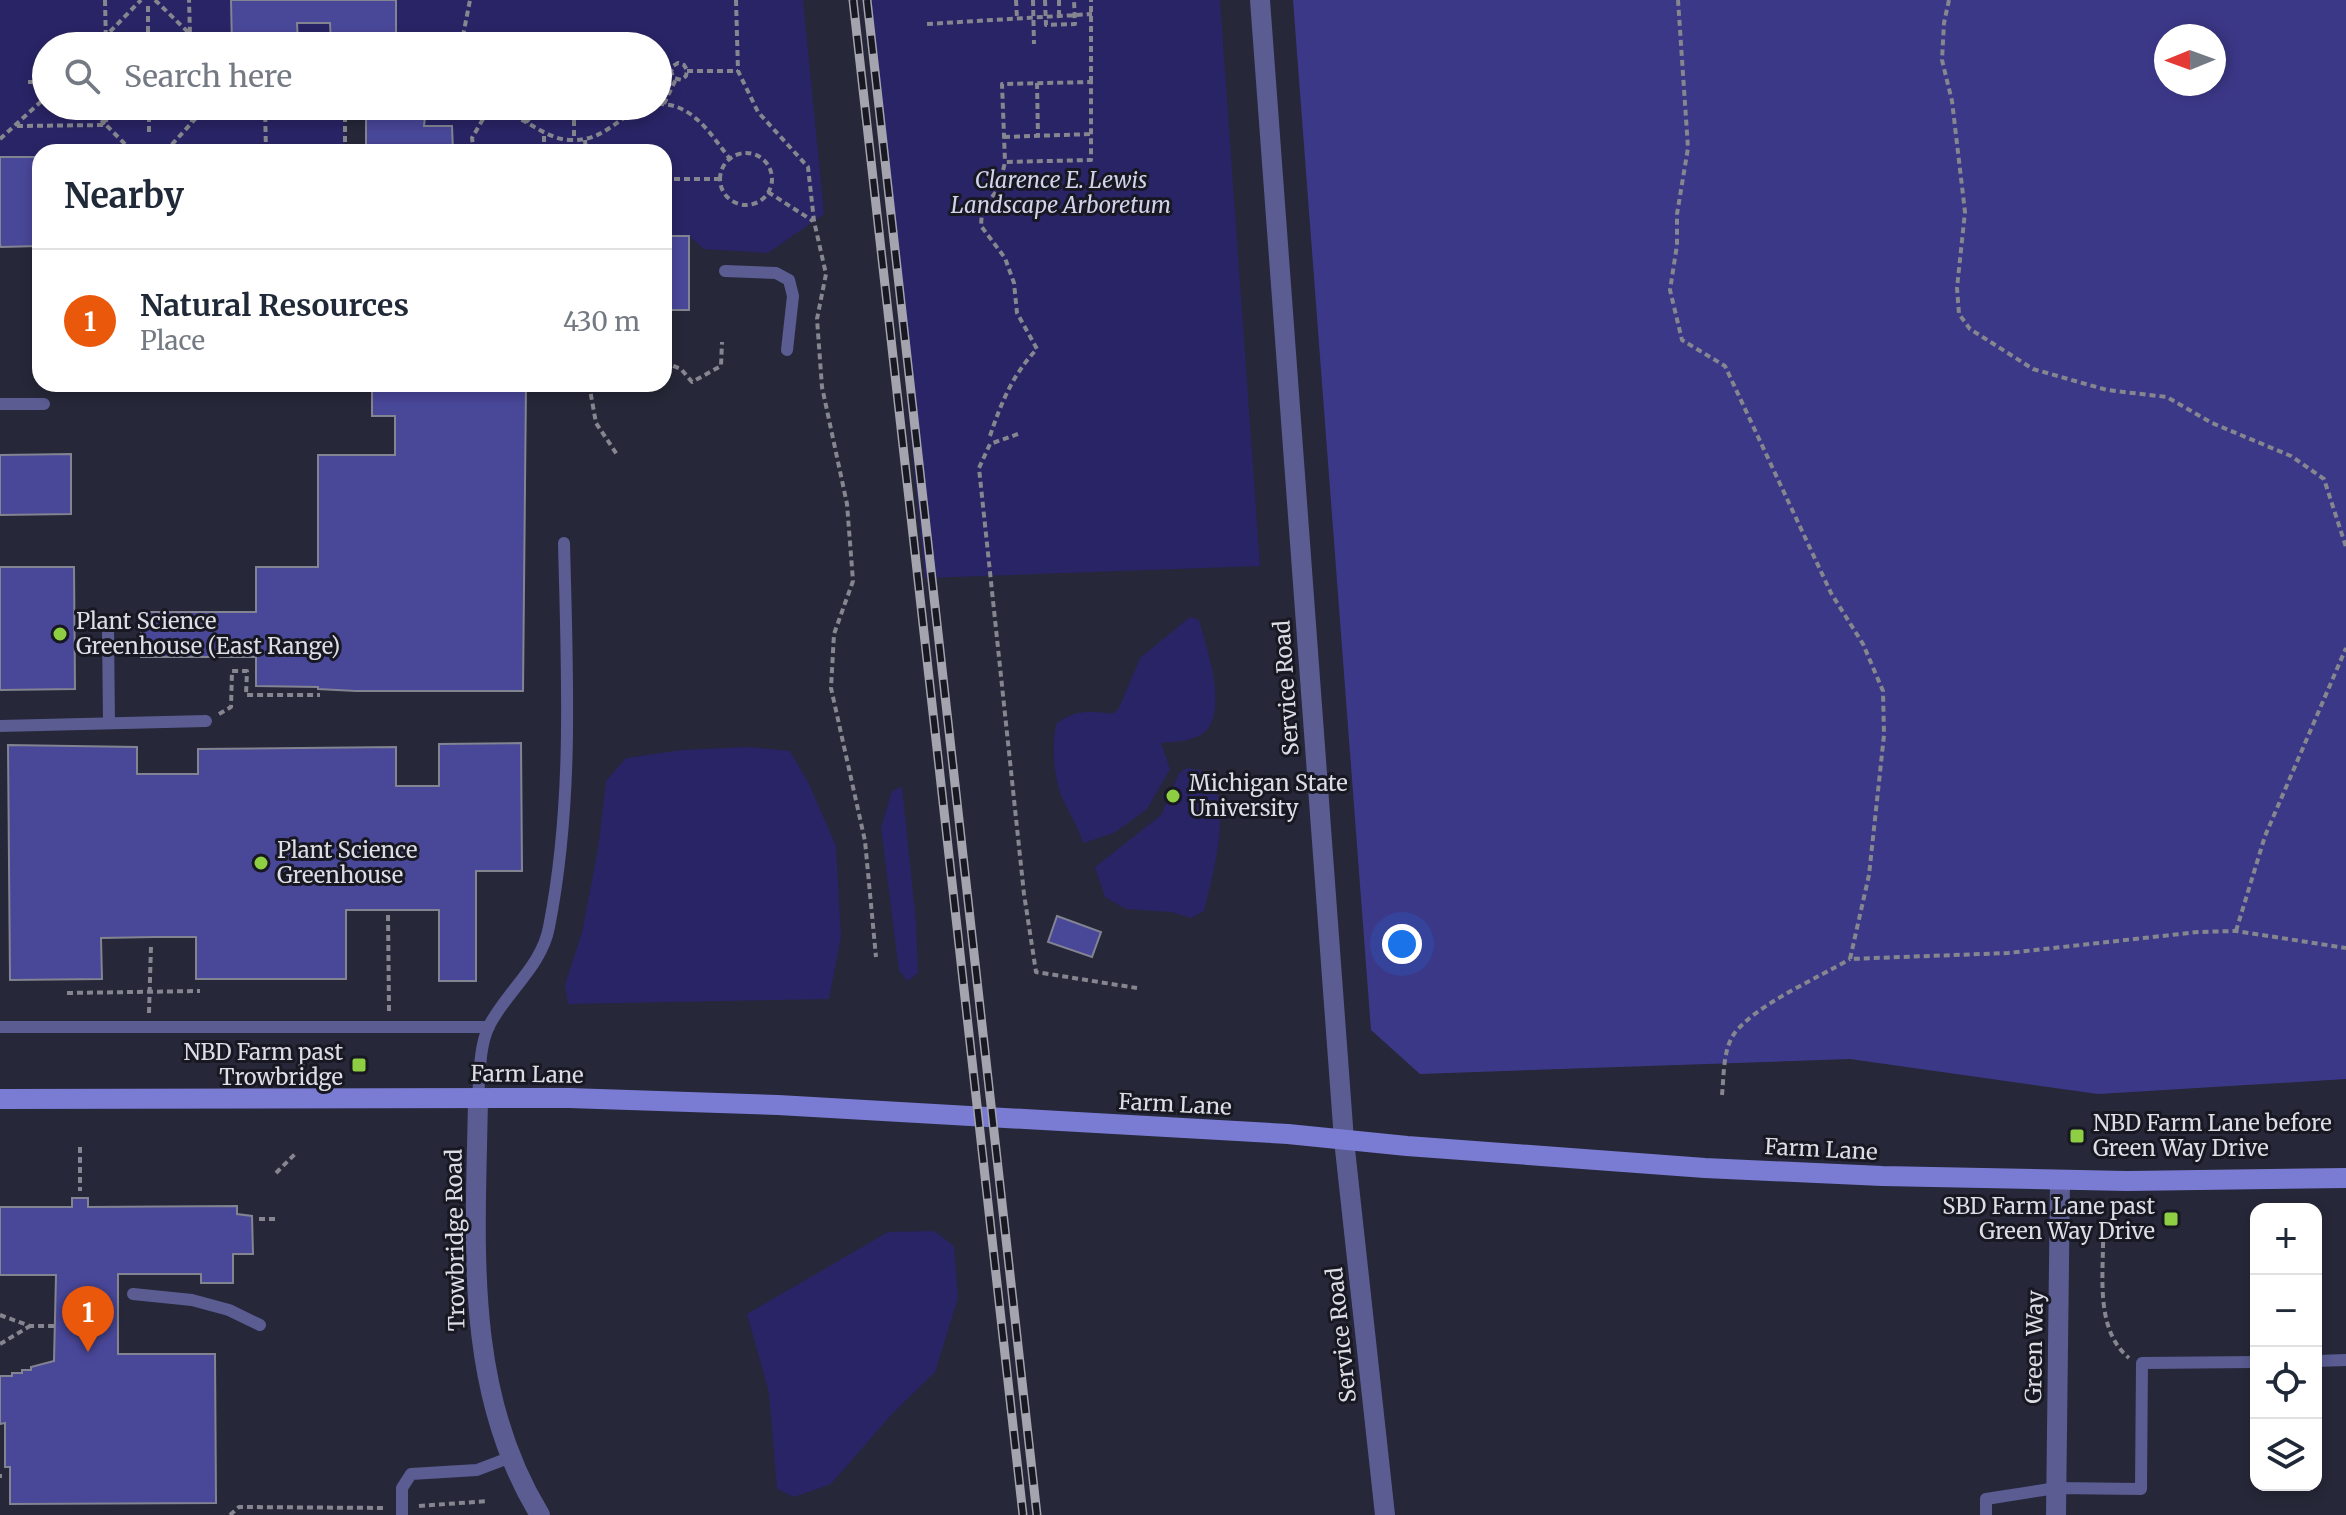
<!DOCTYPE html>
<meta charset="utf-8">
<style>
:root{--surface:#fff;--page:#f2f2f3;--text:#1f2937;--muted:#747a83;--line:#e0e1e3;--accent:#ea580c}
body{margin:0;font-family:Merriweather,serif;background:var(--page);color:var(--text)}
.controls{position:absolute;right:24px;bottom:24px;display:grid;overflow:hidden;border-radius:16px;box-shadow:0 4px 12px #0003}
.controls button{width:72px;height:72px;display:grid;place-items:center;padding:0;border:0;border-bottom:2px solid var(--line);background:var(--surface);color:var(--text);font:40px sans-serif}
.compass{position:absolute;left:2154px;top:24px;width:72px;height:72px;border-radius:50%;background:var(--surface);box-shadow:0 4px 12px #0003;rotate:269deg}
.you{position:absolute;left:1402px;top:944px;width:28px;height:28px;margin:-20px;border:6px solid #fff;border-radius:50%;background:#1a73e8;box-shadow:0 0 0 12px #1a73e833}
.badge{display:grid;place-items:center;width:52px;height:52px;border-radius:50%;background:var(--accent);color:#fff;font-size:26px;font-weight:700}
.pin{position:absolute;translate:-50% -66px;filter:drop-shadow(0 2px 4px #0008)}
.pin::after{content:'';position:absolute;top:42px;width:28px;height:24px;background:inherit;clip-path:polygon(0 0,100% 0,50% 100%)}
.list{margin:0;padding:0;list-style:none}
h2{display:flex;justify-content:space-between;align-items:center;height:104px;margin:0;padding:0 32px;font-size:34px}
h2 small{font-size:26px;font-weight:400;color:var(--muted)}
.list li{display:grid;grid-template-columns:52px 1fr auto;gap:24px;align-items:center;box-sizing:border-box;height:144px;padding:0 32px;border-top:2px solid var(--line)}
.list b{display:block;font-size:30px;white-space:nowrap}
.list p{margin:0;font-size:26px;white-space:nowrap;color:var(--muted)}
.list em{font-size:26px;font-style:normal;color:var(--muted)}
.icon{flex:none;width:44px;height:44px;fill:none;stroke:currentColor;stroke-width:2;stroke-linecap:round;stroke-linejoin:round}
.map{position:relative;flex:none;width:2346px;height:1515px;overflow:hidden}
.search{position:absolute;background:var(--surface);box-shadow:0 4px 12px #0003;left:32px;top:32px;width:640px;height:88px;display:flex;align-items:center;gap:20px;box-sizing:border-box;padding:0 28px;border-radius:44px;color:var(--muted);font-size:30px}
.panel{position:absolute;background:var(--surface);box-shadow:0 4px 12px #0003;left:32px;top:144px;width:640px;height:248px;border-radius:24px}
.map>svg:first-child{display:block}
.built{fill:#262738;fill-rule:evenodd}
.green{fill:#292465;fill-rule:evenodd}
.forest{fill:#3c3888;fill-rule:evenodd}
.building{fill:#494798;stroke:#828492;stroke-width:2}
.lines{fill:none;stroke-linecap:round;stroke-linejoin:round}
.path{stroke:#85868f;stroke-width:4;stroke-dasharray:6 4;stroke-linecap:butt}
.lane{stroke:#5a5c92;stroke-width:12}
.street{stroke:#5a5c92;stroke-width:20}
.secondary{stroke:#7a7cd3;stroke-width:20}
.rail-casing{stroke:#a3a4ad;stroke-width:9}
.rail{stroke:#171822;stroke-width:6;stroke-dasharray:18;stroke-linecap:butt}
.poi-dot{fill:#8ece43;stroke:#171822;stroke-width:3}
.labels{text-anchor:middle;stroke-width:6;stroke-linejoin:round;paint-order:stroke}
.park-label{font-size:22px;font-style:italic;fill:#d1d3eb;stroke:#171822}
.poi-label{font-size:22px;fill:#dcdde5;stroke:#171822;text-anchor:start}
.street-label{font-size:22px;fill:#dcdde5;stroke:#171822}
</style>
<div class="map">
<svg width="2346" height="1515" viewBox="0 0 2346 1515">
<rect width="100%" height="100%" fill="#20212c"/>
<path class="built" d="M0,0H2346V1515H0ZM2166,36H2214V84H2166ZM46,46H658V106H46ZM40,152H664V384H40ZM2256,1209H2316V1485H2256Z"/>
<path class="green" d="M0,0H231L232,46L297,44V23H330L331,43L396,42V0H803L824,214L768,253L704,249L689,236H671V214L664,213V152H453L452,126H424V117H345V152H40V157H0ZM46,46H658V106H46Z
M868,0H1220L1260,566L925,578Z
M1190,617L1199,620C1207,648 1225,701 1209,727C1200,741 1175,742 1161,743L1170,769L1147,809L1114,833L1083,843C1077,823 1068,812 1061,795C1053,772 1052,748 1056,724C1074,710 1090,710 1112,714L1119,708L1140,658Z
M748,747L790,751L809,784L836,846L841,937L829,999L568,1004L565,985L582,932L598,849L606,781L626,758L682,750Z
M1187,768L1210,772C1231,814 1214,869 1204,911L1191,918L1171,912L1126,909L1105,897L1095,867L1161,815L1179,773Z
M902,787L916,922L918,973L908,981L899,971L881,828L892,791Z
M934,1231L954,1246L958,1298L935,1372L891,1415L831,1484L794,1497L777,1489L769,1393L747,1314L888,1232Z"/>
<path class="forest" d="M1293,0H2346V1079L2098,1094L1850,1059L1420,1074L1371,1030ZM2166,36H2214V84H2166Z"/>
<path class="building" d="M231,0H396V42L331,43L330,23H297L298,44L232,46Z
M366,117H425L424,126H452L453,152H366Z
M0,157H40V246L1,247L0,244Z
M664,236H689V310H664Z
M372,384H526L523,691H356L318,689V687L256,686V657H141V612H256V567H318V455H395V416H372Z
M71,454V514L0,515V455Z
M0,567H74L75,689L0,690Z
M521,743L522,871H476V981H439V910H346V979H196V937H154L101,938L102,979L10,980L8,745L137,747V774H198V749L396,747V786H439V744Z
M1057,916L1101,932L1092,957L1048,942Z
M72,1198H88V1207L237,1206V1214L252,1216L253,1254H233V1283H201V1274H118V1354H215L216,1503L10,1504V1467H5V1423L0,1424V1376H12V1373H22V1370H31V1367L54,1361L56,1275H0V1207H72Z"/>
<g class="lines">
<path class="path" d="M105,0L106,46
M155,0L190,34L189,0
M736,0L738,71L758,112L808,167L814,221L826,274L817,319L822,387L847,504L853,581L834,634L831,688L865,841L876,957
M1016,0L1017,19
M1033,0L1034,44
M1045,0L1046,25L1075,24L1074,0
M1059,0V14
M1678,0L1688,148L1677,214V245L1670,290L1682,340L1725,366L1831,593L1863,644L1883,691L1884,735L1869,875L1850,959L2008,953L2198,932L2236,931L2346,948
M1949,0L1944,23L1942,60L1952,101L1965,212L1957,288L1959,314L1970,329L2033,369L2107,390L2167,397L2212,423L2291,456L2324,479L2346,547
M148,6V46
M927,24L1092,14
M190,34L202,46
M96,46L141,0
M461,46L470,0
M687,71H738
M658,72H671L673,66L678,63L684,65L687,70L686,76L681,80L674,78L671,72
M28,82H46
M1091,82V0
M1037,83L1038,136
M658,104C693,103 711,135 730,159
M664,104L676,79
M87,106L105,124
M106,106V125L133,152
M149,106V132
M191,106L192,123
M265,106L266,152
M345,106V152
M557,106L574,110L592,106
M608,106L622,120
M574,110V140
M483,119C517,102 536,138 569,140C605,142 617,116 647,106
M526,122L542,106
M17,126L106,125
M1004,137L1091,134
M0,139L46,97
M585,140L586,152
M165,152L207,106
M474,152L472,138L483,119L476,106
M544,152V134
M720 179a26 26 0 1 1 52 0a26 26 0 1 1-52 0Z
M664,179H720
M768,192L813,221
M664,362L681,369L692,382L721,366L722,342
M589,384L596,423L618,456
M1018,434L990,444L979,468L1024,894L1036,972L1137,988
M990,436C1001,403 1013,374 1037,349L1017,313L1014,283L1005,258L981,226L982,210L999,188L1005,162L1091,160V82L1002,84L1005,162
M219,714L231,707L232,671H247L246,695H320
M388,915L389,1011
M2236,931L2265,836L2346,648
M67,993L200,991
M149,1013L151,946
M1722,1095C1724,1075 1723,1050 1734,1034C1755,1005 1818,978 1850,959
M80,1147V1191
M276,1173L295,1154
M259,1219H277
M2103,1232C2104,1273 2094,1329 2129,1358
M0,1315L30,1326H54
M0,1344L30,1326
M0,1476H2
M419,1506L488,1501
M230,1515L239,1507L386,1508"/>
<path class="lane" d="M725,271L776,273L789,280L793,296L787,350
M0,404H44
M108,629L109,723
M0,726L206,721
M0,1027H489
M478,1098C480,1074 479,1047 489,1026C506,992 542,966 549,927C574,800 567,671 564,543
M133,1294L192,1300L229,1310L260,1325
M2316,1361L2346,1360
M402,1515V1488L411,1474L477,1470L511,1457
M1986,1515V1499L2056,1488L2141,1489L2142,1363L2256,1362"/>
<path class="street" d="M1260,0L1344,1140L1385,1515
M478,1098C476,1240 462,1388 540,1515
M2056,1515L2060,1180"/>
<path class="secondary" d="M0,1099L569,1098L778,1105L1288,1134L1407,1146L1705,1168L1882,1176L2127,1181L2346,1178"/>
<defs>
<path id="rail" d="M853,0L1023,1515
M867,0L1037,1515"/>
</defs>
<use href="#rail" class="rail-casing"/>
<use href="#rail" class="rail"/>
</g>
<g class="poi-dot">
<circle cx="60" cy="634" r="8"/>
<circle cx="1173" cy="796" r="8"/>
<circle cx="261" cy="863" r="8"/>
<rect x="351" y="1057" width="16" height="16" rx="4"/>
<rect x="2069" y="1128" width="16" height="16" rx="4"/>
<rect x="2163" y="1211" width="16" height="16" rx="4"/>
</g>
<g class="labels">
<g class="park-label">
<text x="1061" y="188">Clarence E. Lewis<tspan x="1061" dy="25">Landscape Arboretum</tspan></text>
</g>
<g class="poi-label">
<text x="76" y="629">Plant Science<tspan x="76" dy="25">Greenhouse (East Range)</tspan></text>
<text x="1189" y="791">Michigan State<tspan x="1189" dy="25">University</tspan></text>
<text x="277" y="858">Plant Science<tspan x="277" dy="25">Greenhouse</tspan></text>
<text x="343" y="1060" text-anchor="end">NBD Farm past<tspan x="343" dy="25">Trowbridge</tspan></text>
<text x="2093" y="1131">NBD Farm Lane before<tspan x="2093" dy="25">Green Way Drive</tspan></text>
<text x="2155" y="1214" text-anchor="end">SBD Farm Lane past<tspan x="2155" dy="25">Green Way Drive</tspan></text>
</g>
<g class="street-label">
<text transform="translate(1286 688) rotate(-94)" y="8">Service Road</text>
<text transform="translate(527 1074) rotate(1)" y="8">Farm Lane</text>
<text transform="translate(1175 1104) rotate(3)" y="8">Farm Lane</text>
<text transform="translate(1821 1149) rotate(3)" y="8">Farm Lane</text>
<text transform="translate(455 1240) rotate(-91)" y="8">Trowbridge Road</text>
<text transform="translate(1341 1335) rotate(-96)" y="8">Service Road</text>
<text transform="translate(2034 1347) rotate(-89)" y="8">Green Way</text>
</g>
</g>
</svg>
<div class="controls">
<button>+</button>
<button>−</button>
<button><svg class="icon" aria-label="locate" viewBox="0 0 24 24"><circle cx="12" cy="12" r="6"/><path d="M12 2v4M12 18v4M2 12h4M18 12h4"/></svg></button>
<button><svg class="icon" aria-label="layers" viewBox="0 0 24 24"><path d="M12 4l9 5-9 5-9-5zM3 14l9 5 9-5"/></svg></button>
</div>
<svg class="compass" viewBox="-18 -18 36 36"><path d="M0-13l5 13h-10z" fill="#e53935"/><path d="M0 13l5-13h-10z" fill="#747a83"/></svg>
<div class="you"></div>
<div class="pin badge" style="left:88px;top:1352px">1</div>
<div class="search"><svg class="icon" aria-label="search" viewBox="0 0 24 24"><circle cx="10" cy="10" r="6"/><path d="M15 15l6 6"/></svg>Search here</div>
<section class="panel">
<h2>Nearby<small></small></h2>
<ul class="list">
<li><span class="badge">1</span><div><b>Natural Resources</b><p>Place</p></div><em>430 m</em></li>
</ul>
</section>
</div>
